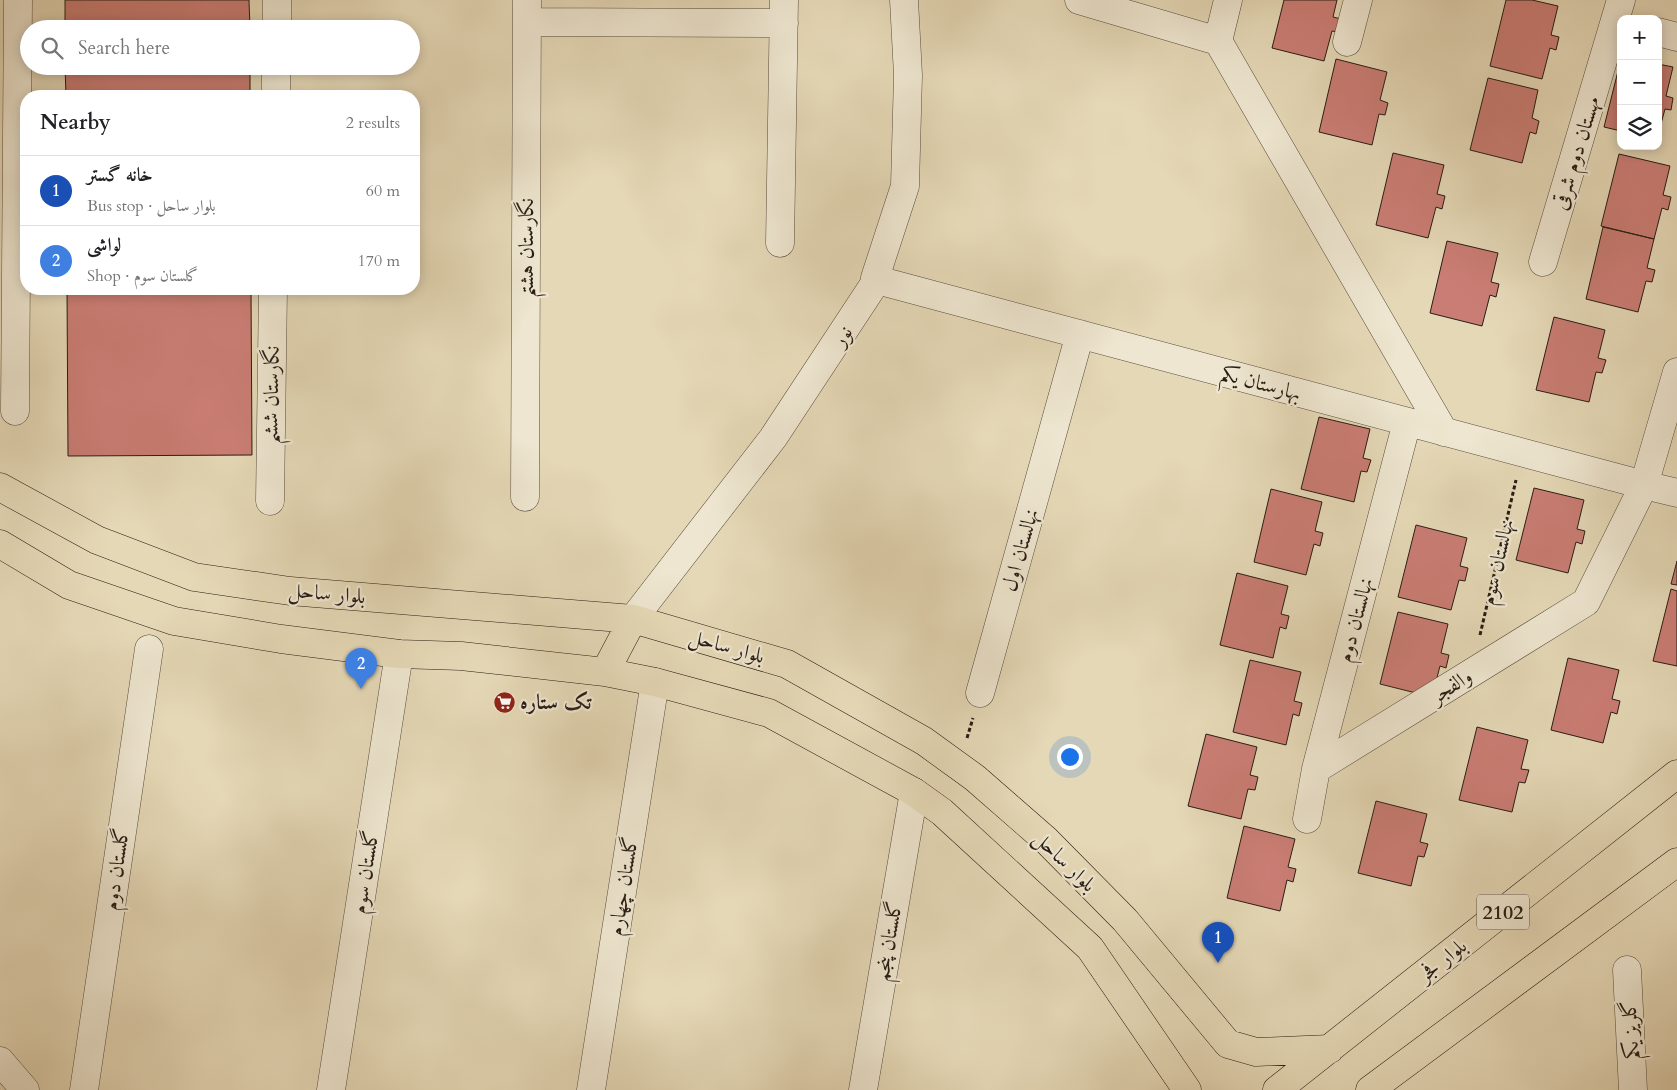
<!DOCTYPE html>
<meta charset="utf-8">
<style>
:root{--surface:#fff;--page:#f6f6f6;--text:#202124;--muted:#757577;--line:#e0e0e0;--accent:#db2777}
body{margin:0;font-family:Cardo,Amiri,serif;background:var(--page);color:var(--text)}
.controls{position:absolute;right:15px;top:15px;display:grid;overflow:hidden;border-radius:10px;box-shadow:0 2px 12px #0003}
.controls button{width:45px;height:45px;display:grid;place-items:center;padding:0;border:0;border-bottom:1px solid var(--line);background:var(--surface);color:var(--text);font:25px sans-serif}
.you{position:absolute;left:1069px;top:756px;width:18px;height:18px;margin:-12px;border:4px solid #fff;border-radius:50%;background:#1a73e8;box-shadow:0 0 0 8px #1a73e833}
.badge{display:grid;place-items:center;width:32px;height:32px;border-radius:50%;background:var(--accent);color:#fff;font-size:16px;font-weight:700}
.pin{position:absolute;translate:-50% -41px;filter:drop-shadow(0 1px 2px #0008)}
.pin::after{content:'';position:absolute;top:26px;width:18px;height:15px;background:inherit;clip-path:polygon(0 0,100% 0,50% 100%)}
.list{margin:0;padding:0;list-style:none}
h2{display:flex;justify-content:space-between;align-items:center;height:65px;margin:0;padding:0 20px;font-size:21px}
h2 small{font-size:16px;font-weight:400;color:var(--muted)}
.list li{display:grid;grid-template-columns:32px 1fr auto;gap:15px;align-items:center;box-sizing:border-box;height:70px;padding:0 20px;border-top:1px solid var(--line)}
.list b{display:block;font-size:19px;white-space:nowrap}
.list p{margin:0;font-size:16px;white-space:nowrap;color:var(--muted)}
.list em{font-size:16px;font-style:normal;color:var(--muted)}
.icon{flex:none;width:28px;height:28px;fill:none;stroke:currentColor;stroke-width:2;stroke-linecap:round;stroke-linejoin:round}
.map{position:relative;flex:none;width:1677px;height:1090px;overflow:hidden}
.search{position:absolute;background:var(--surface);box-shadow:0 2px 12px #0003;left:20px;top:20px;width:400px;height:55px;display:flex;align-items:center;gap:12px;box-sizing:border-box;padding:0 18px;border-radius:28px;color:var(--muted);font-size:19px}
.panel{position:absolute;background:var(--surface);box-shadow:0 2px 12px #0003;left:20px;top:90px;width:400px;height:205px;border-radius:20px}
.map>svg:first-child{display:block}
.building{fill:#ca7d74;stroke:#281c15}
.lines{fill:none;stroke-linecap:round;stroke-linejoin:round}
.minor-casing{stroke:#574b3d;stroke-width:29}
.major-casing{stroke:#281c15;stroke-width:29}
.path{stroke:#281c15;stroke-width:3;stroke-dasharray:4 2.5;stroke-linecap:butt}
.minor{stroke:#eee6d0;stroke-width:28}
.major{stroke:#e5d8b6;stroke-width:28}
.labels{text-anchor:middle;stroke-width:4.5;stroke-linejoin:round;paint-order:stroke}
.shield{fill:#eee6d0;stroke:#63594d;stroke-width:1}
.shield-label{font-size:20px;font-weight:bold;fill:#281c15}
.street-label{font-size:21px;fill:#281c15;stroke:#eee6d0}
.poi-label{font-size:21px;font-weight:bold;fill:#281c15;stroke:#eee6d0;text-anchor:start}
</style>
<div class="map">
<svg width="1677" height="1090" viewBox="0 0 1677 1090">
<rect width="100%" height="100%" fill="#e5d8b6"/>
<filter id="stains"><feTurbulence type="fractalNoise" baseFrequency=".004" numOctaves="4"/><feColorMatrix values="0 0 0 0 .2 0 0 0 0 .09 0 0 0 0 .02 0 0 0 .5 -.17"/></filter>
<radialGradient id="worn" r=".72"><stop offset=".6" stop-color="#630" stop-opacity="0"/><stop offset="1" stop-color="#630" stop-opacity=".3"/></radialGradient>
<path class="building" d="M65,0H249L250,29H65Z
M1284,0H1337L1333,17L1341,19L1338,32L1332,31L1324,61L1272,48Z
M1506,0H1532L1558,6L1551,35L1559,37L1556,50L1550,48L1542,79L1490,66Z
M1336,59L1387,72L1380,100L1388,103L1385,115L1379,114L1372,145L1319,132Z
M1621,59V131L1604,127Z
M1658,64L1673,67L1666,96L1673,98L1671,110L1665,109L1658,135Z
M65,66H250V96H66Z
M1488,78L1538,90L1532,118L1539,121L1536,134L1530,132L1522,163L1470,150Z
M1393,153L1444,165L1437,194L1445,196L1442,209L1436,207L1428,238L1376,225Z
M1619,154L1670,166L1663,195L1671,197L1668,210L1662,208L1654,239L1601,226Z
M1603,227L1654,239L1647,268L1655,270L1652,282L1646,281L1638,312L1586,299Z
M1447,241L1498,253L1491,282L1499,284L1496,297L1490,295L1482,326L1430,313Z
M67,289H251L252,455L68,456Z
M1554,317L1605,330L1598,358L1606,360L1602,373L1596,372L1589,402L1536,390Z
M1319,417L1370,429L1363,458L1371,460L1367,472L1361,471L1354,502L1301,489Z
M1534,488L1584,500L1577,529L1585,531L1582,544L1576,542L1568,573L1516,560Z
M1271,489L1322,502L1315,531L1323,533L1320,546L1314,544L1306,575L1254,562Z
M1416,525L1467,538L1460,566L1468,568L1465,581L1459,580L1451,610L1398,597Z
M1677,561V585L1671,584Z
M1237,573L1288,586L1281,614L1289,616L1286,629L1280,627L1273,658L1220,645Z
M1671,589L1677,591V666L1653,661Z
M1398,612L1448,624L1441,653L1449,655L1446,668L1440,666L1432,697L1380,684Z
M1568,658L1619,670L1612,699L1620,701L1617,714L1611,712L1603,743L1551,730Z
M1250,660L1301,672L1294,701L1302,703L1299,716L1293,714L1286,745L1233,732Z
M1477,727L1528,740L1521,769L1529,770L1525,783L1519,782L1512,812L1459,800Z
M1206,734L1257,747L1250,775L1258,777L1255,790L1248,789L1241,819L1188,806Z
M1376,801L1427,814L1420,842L1428,844L1424,857L1418,856L1411,886L1358,873Z
M1244,826L1295,839L1288,867L1296,869L1293,882L1287,880L1280,911L1227,898Z"/>
<g class="lines">
<defs>
<path id="minor" d="M1079,0L1218,41
M527,22L784,23
M277,29V0
M1658,32L1677,37
M1218,41L1444,432
M1218,41L1228,0
M1347,42L1358,0
M276,96V66
M780,243L784,0
M1543,262L1621,0
M877,280L1644,485L1586,602L1316,769
M1677,372L1644,485L1677,493
M15,411L18,0
M525,497L527,0
M270,501L273,289
M633,619L773,438L877,280L875,278L905,186L908,75L904,0
M980,693L1080,334
M1307,819L1316,769L1407,422
M1627,970L1633,1090
M0,1061L25,1090
M84,1090L149,649
M331,1090L399,654
M591,1090L655,682
M863,1090L914,792"/>
<path id="major" d="M0,487L97,540L194,577L290,591L633,619L787,664L924,741L975,778L1046,840L1125,920L1228,1044L1256,1052L1330,1049
M0,544L69,585L174,621L281,639L399,654L461,656L605,672L655,682L769,713L914,792L942,812L1090,948L1187,1090
M605,672L633,619
M1277,1090L1677,774
M1370,1090L1677,862"/>
</defs>
<use href="#minor" class="minor-casing"/>
<use href="#major" class="major-casing"/>
<path class="path" d="M1480,635L1516,480
M967,738L973,718"/>
<use href="#minor" class="minor"/>
<use href="#major" class="major"/>
</g>
<defs>
<symbol id="supermarket-disc" viewBox="-11 -11 22 22"><circle r="9.5" fill="#8f2418" stroke="#eee6d0"/><path d="M-6-5.5h2.5l.6 2H6L4.5 2H-2.5L-4.4-4H-6ZM-1.5 3.2a1.3 1.3 0 1 0 .1 0ZM3 3.2a1.3 1.3 0 1 0 .1 0Z" fill="#fff"/></symbol>
</defs>
<g fill-rule="evenodd">
<use href="#supermarket-disc" x="492" y="690" width="25" height="25"/>
</g>
<g class="labels">
<rect class="shield" x="1477" y="894.5" width="52" height="35" rx="4"/>
<g class="shield-label">
<text x="1503" y="919">2102</text>
</g>
<g class="street-label">
<text transform="translate(1576 153) rotate(-73)" y="7">مهستان دوم شرقی</text>
<text transform="translate(526 248) rotate(-90)" y="7">نگارستان هشتم</text>
<text transform="translate(842 336) rotate(-57)" y="7">نور</text>
<text transform="translate(1261 383) rotate(15)" y="7">بهارستان یکم</text>
<text transform="translate(271 395) rotate(-89)" y="7">نگارستان ششم</text>
<text transform="translate(1020 550) rotate(-74)" y="7">نهالستان اول</text>
<text transform="translate(1497 562) rotate(-77)" y="7">نهالستان سوم</text>
<text transform="translate(327 593) rotate(5)" y="7">بلوار ساحل</text>
<text transform="translate(1355 620) rotate(-75)" y="7">نهالستان دوم</text>
<text transform="translate(727 646) rotate(16)" y="7">بلوار ساحل</text>
<text transform="translate(1451 686) rotate(-33)" y="7">والفجر</text>
<text transform="translate(1065 861) rotate(44)" y="7">بلوار ساحل</text>
<text transform="translate(116 869) rotate(-82)" y="7">گلستان دوم</text>
<text transform="translate(365 872) rotate(-81)" y="7">گلستان سوم</text>
<text transform="translate(623 886) rotate(-81)" y="7">گلستان چهارم</text>
<text transform="translate(888 941) rotate(-80)" y="7">گلستان پنجم</text>
<text transform="translate(1442 960) rotate(-38)" y="7">بلوار فجر</text>
<text transform="translate(1630 1030) rotate(-93)" y="7">گلریز یکم</text>
</g>
<g class="poi-label">
<text x="520" y="709">تک ستاره</text>
</g>
</g>
<rect width="100%" height="100%" filter="url(#stains)"/>
<rect width="100%" height="100%" fill="url(#worn)"/>
</svg>
<div class="controls">
<button>+</button>
<button>−</button>
<button><svg class="icon" aria-label="layers" viewBox="0 0 24 24"><path d="M12 4l9 5-9 5-9-5zM3 14l9 5 9-5"/></svg></button>
</div>
<div class="you"></div>
<div class="pin badge" style="left:1218px;top:963px;background:#1a4fb4">1</div>
<div class="pin badge" style="left:361px;top:689px;background:#3f7fe0">2</div>
<div class="search"><svg class="icon" aria-label="search" viewBox="0 0 24 24"><circle cx="10" cy="10" r="6"/><path d="M15 15l6 6"/></svg>Search here</div>
<section class="panel">
<h2>Nearby<small>2 results</small></h2>
<ul class="list">
<li><span class="badge" style="background:#1a4fb4">1</span><div><b>خانه گستر</b><p>Bus stop · بلوار ساحل</p></div><em>60 m</em></li>
<li><span class="badge" style="background:#3f7fe0">2</span><div><b>لواشی</b><p>Shop · گلستان سوم</p></div><em>170 m</em></li>
</ul>
</section>
</div>
